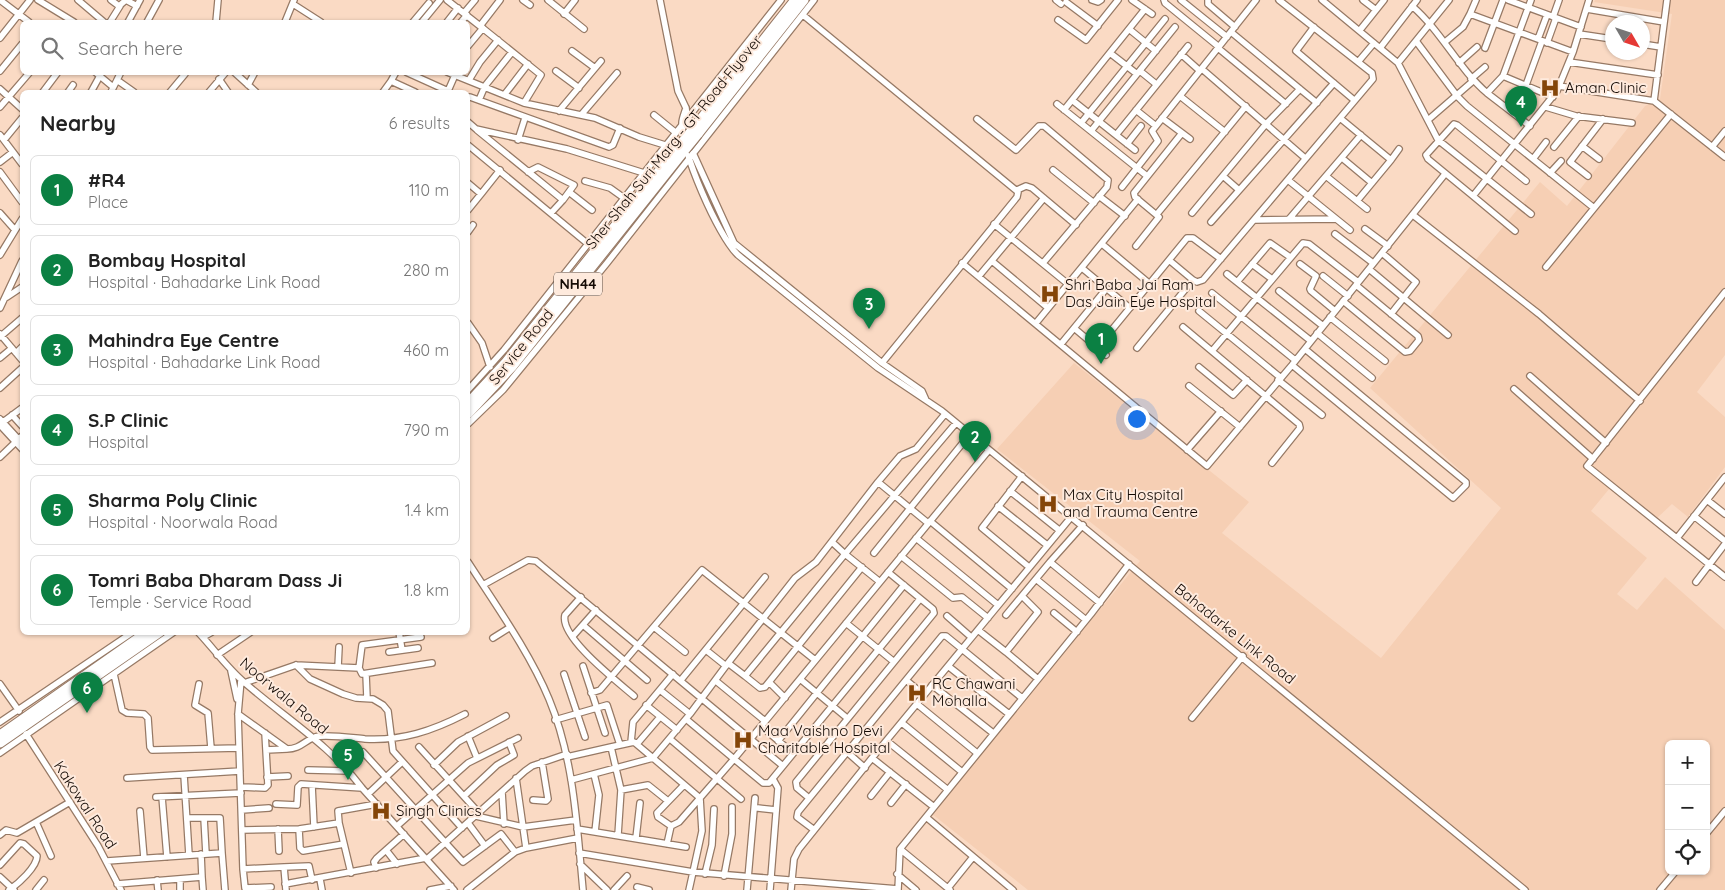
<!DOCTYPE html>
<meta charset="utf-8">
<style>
:root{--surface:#fff;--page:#f6f6f6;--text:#222;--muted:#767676;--line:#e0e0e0;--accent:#0b8043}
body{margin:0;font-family:Quicksand,sans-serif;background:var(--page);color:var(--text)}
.controls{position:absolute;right:15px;bottom:15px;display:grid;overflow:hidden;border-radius:8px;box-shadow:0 1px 4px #0004}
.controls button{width:45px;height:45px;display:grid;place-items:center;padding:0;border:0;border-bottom:1px solid var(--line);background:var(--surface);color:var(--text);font:25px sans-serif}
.compass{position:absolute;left:1605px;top:15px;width:45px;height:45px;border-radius:50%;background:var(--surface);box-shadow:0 1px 4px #0004;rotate:129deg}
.you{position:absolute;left:1136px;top:418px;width:18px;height:18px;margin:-12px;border:4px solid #fff;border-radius:50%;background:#1a73e8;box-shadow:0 0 0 8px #1a73e833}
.badge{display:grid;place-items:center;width:32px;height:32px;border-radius:50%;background:var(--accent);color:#fff;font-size:16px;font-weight:700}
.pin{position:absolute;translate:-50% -41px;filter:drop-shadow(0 1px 2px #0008)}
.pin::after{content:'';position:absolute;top:26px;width:18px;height:15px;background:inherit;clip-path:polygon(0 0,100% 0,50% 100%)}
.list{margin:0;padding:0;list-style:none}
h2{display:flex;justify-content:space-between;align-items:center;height:65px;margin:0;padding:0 20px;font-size:21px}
h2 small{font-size:16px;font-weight:400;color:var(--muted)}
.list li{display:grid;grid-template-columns:32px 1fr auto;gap:15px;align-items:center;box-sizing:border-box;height:70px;margin:0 10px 10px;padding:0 10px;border:1px solid var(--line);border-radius:8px}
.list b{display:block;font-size:19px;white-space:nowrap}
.list p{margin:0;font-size:16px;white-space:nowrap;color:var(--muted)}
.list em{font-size:16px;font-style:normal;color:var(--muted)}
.icon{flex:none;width:28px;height:28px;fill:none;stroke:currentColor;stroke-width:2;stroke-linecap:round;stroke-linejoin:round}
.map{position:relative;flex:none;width:1725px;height:890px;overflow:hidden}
.search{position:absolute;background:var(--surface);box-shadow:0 1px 4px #0004;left:20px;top:20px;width:450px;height:55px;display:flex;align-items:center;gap:12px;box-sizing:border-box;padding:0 18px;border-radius:8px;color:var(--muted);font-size:19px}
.panel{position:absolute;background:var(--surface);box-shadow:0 1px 4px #0004;left:20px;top:90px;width:450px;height:545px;border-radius:8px}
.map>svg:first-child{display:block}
.built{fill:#f6cfb4;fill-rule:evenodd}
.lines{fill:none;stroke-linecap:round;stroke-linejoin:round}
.minor-casing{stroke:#967965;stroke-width:8}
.highway-casing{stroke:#967965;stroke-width:11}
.minor{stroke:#fff;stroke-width:5.5}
.highway{stroke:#fff;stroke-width:9}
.highway-bridge-casing{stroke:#967965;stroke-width:11;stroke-linecap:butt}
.highway-bridge{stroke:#fff;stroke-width:9}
.labels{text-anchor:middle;stroke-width:4;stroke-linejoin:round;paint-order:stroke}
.shield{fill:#feeadd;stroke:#5b4e46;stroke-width:1}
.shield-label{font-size:14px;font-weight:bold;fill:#150b05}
.poi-label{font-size:15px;fill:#150b05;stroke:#feeadd;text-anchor:start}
.street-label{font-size:15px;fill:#150b05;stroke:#feeadd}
</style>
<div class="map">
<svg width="1725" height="890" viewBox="0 0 1725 890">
<rect width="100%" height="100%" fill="#fadac4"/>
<path class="built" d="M1595,0H1725V355L1697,392L1725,417V467L1688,517L1672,504L1656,519L1614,483L1591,511L1647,558L1617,594L1637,610L1665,577L1725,630V890H1028L932,814L1140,561L997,449L1074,363L1249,502L1222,533L1381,658L1501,508L1370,388L1540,182L1567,206L1645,106L1660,99L1672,14L1594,2ZM1669,744H1706V871H1669Z"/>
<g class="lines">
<defs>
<path id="minor" d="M0,0L29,22
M38,0L74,22
M78,0L104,22
M111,0L119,6L126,0L137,6
M447,0L480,26L500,0
M523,0L530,5
M548,0L584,29
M660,0L678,91L686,108L689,134
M1056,0L1061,4
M1092,0L1098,2L1101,0
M1132,0L1152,14
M1164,0L1165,3L1219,47
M1181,0L1227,37
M1208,0V4L1235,27
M1322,0L1398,63L1438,140L1531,214
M1363,0L1376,10
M1476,0L1470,14L1573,52
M1508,0L1581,27
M1667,0L1654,101L1725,157
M1066,2L1098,26
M293,4L321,22
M1412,6C1442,32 1458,68 1487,93L1503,76L1531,0
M1587,9L1664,22
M464,13L475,0
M564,14L575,0
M803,15L1018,192L1017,197L882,363
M1553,17L1559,0
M1058,20L1086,40L1118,0
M110,22L120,6
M128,22L140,0
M147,22L159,0
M216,22L218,0
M285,22L294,0
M413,22L429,3
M422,22L440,0
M447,22L458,8
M461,22L467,15
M480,26L541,75L524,103
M1314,27L1296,51L1354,100
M1129,29L1156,51
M1360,30L1384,0
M1231,32L1317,103
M1579,34L1612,39
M0,38L30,0
M1538,39L1547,15
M1416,41L1457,96L1467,106L1594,208
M1445,42L1463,27L1470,14
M1547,43L1556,18
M1642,44L1661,47
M468,46L483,28
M1218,48L1286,104
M1380,48L1417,0
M1485,48L1503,0
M572,51L595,68
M1110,53L1137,74
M1181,54L1200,71
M1358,62L1374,43
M1569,62L1658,75
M1398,63L1449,0
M1459,63L1477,47
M1202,69L1305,158
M0,71L22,44
M556,71L579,88
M1140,71L1156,84
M95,72L113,87
M234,72L256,92
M396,72L391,81L415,92
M406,72L448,91L455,75
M447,72L524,103L595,118L639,137L665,145
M1503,76L1553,97
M219,79L228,92
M1471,79L1485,67
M117,80L134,92
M469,80L480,62L498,40
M248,85L255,72
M1526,85L1542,41
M1559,86L1654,101
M0,89L22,109
M43,92L58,72
M68,92L73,85
M91,92L102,72
M111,92L121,72
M170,92L185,74
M209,92L226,72
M383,92L391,81
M1487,93L1530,126
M505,94L528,64
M1180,96L1225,132
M470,97L609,147L613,145L620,128
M479,100L485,86L512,52
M1072,100L1116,135
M1057,104L1147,176
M0,107L30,72
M1546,107L1576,116L1632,123
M686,108C685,112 682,118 682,123C681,151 718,236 738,255L878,368L942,411L1525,890
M1064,110L1145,9
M1136,110L1156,126
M559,111L601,61
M581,115L617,73
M654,115L675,132
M1162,118L1190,139
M1340,118L1391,160L1357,201L1367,209
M977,119L1016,150L1039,126H1044L1108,180L1107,187L1043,263
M1428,120L1473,81
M468,122L476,129L567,149L644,173
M1081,123L1165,19
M477,130L563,200L574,185L538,167L528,172
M1091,131L1175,27
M0,135L22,164
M4,140L22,118
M518,140L525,118
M1127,144L1141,126
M468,145L588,244
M1582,146L1599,159
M1554,147L1579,116
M1712,147L1725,131
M1135,150L1116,135L1188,46
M693,153L734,243L882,363L922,391L926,400
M1342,158L1372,183
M1533,159L1546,142
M1391,160L1399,149
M0,162L13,152
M1053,170L1094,203
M0,172L22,202
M1550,173L1561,161
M1223,176L1239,190
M1326,176L1357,201
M1588,176L1570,162L1603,119
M1288,180L1350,230
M585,181L610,188L624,198
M1526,181L1457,125L1454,124L1426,155L1428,159L1473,196L1557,91L1573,52L1589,0
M468,183L481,194L500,170
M1122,187L1158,141L1152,131L1256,0
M1017,190L1026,186L1032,188L1076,225
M569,192L592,210
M1099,196L1125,216
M1473,196L1515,231
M468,210L481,194
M0,213L15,230
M551,213L563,200
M1192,213L1266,124L1300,89
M1157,214L1246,106
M1413,215L1539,314L1640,401
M1289,219L1361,135
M1255,220L1336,219
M1211,222L1334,83
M994,224L1068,284
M1365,229L1388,246
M468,232L473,225
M1335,234L1373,263
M1102,244L1150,284
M1136,246L1159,217L1135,197L1134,193L1182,133
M1382,253L1416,282L1391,314
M0,255L22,219
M1169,260L1193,280L1197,282L1203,280L1373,79L1372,73L1279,0
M992,261L1048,308
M962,263L1207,466L1292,365L1445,174
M1252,264L1272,279
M1300,264L1316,276L1310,289L1311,291L1335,311
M1546,267L1671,114
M1082,268L1130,308
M1369,269L1448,335
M1227,274L1311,341
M979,276L1044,198
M1323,276L1348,296
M1237,282L1270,243L1290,257
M1279,291L1323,326
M1725,292L1587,466L1725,577
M1212,293L1295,360
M7,297L22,287
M1343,301L1405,352L1410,351L1419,340L1418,336L1356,285
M0,308L22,261
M1199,311L1281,378
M1330,317L1385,361
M468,323L482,343L490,367
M1036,323L1138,199
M1183,327L1299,424L1300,428L1272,463
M1074,328L1106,355
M1317,333L1372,378
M0,334L22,360
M0,337L22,318
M1061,344L1106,289
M1097,348L1187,238H1193L1221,259
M1137,348L1193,280
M1212,351L1303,243L1309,244L1358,282
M16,353L22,347
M0,358L12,348
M1292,365L1453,498L1466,485V482L1305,349
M1199,367L1233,395L1247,380
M1530,376L1606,443
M1278,380L1322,415
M1189,386L1240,427
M0,388L22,368
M1514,389L1593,459
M468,390L504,350L781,0
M12,415L22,426
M0,419L22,443
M3,422L22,408
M468,424L503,390L607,263L814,0
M0,425L22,449
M1187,450L1221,411
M0,457L22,436
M1022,476L982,528L1029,567
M1010,491L1059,530
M1707,500L1725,514
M998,506L1047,545
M1694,516L1725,541
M930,521L1012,589
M928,523L878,482L900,456L916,449L945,414
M1083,525L1050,562L1100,603
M916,538L998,605
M1677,538L1725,477
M832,542L845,554L956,423
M874,553L970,434
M901,556L953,598L962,597L988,618
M468,562C495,604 530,653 549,699C574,759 577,826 583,890
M1036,579L1086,620
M880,582L989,450
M1696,582L1725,544
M483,585L528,560L536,561L783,766
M1022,596L1038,612L1006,652L1038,679
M581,597L565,615C559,637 618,682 634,696
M1054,613L1077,632
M1006,615L1050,562
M947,616L971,637
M846,623L893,661
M583,625L647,680
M654,627L685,652
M978,630L1006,652
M198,632C214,649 227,668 245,683C285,718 330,745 362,788L454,890
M399,632L402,650
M573,636L596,610
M203,637L212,632
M493,638L509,628
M706,650L726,666
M389,652L418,648
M217,655L251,632
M728,663L795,578L816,562L878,482
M296,665L310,679L343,694L356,698L373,699L383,705L388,711L393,751L462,828
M583,666L605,733
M948,666L1009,714
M338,667L339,647
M359,668L362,645L421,637
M231,671L237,699
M114,674L122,710L127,713L144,714L148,718L150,747L152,750L239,748
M366,674L367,698
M564,674L585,737
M745,676L760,688L765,687L862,567
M800,679L847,718
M241,680L238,714L243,869L284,867L286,890
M681,680L765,577
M906,680L924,695
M716,681L765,721
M769,682L785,698
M244,683L296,665L359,668L362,674L432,663
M0,684L19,711
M199,684L195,705L208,713L211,748
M932,685L993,733
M660,690L690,714
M591,693L600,690L702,570L815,660
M917,704L977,753
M646,705L677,730
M238,714L287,749C300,749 304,741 315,737C326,734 353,738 365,739C402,741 432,731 465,714
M1192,718L1243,656
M686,719L763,783H769L920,599
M555,720L607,705L620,745
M0,722L133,632
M902,723L962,772
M762,727L787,748
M26,734L98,846L121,890
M468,736L477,758
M670,739L741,799
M778,741L904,585
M887,741L948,790
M631,742L633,722L673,674
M637,744L660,717
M419,747L479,813
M611,747L634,742L653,758L690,714L728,663L745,676L845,554L880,582L734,759L679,822L671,826L667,844
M266,750L287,749
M363,752L463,862L501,834L515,852
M847,752L865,768
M0,753L174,632
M567,757L611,747L621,790L618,835
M434,765L458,742L506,716
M308,770L349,771
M594,774L599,795L595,832
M184,775L189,855
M267,777L288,776
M127,778L240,771
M571,780L653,758L700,798L702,831L693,872L898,889
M312,785L314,827
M241,787L265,788L268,785L265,733
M621,790L648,785L668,801
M502,792L504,824
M368,794L402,762
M464,796L497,765L514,755L509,742
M871,796L890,772
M156,797L241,793
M162,797L167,857
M809,798L797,788L796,782L934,613L933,609L888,572
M533,800L546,801L548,799L542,762
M891,803L906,784
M276,804L297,805L298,787L301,784L362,788
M934,807L872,758L1072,516
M758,808L776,810
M242,810L269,808
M140,811L144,858
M476,816L523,827L576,820
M926,817L1013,890
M204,818L206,854
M36,822L51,856
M339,823L338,811L377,804
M468,823L485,846
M397,826L468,763L518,738
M671,826L658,817L657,813L684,785
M278,829L279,851
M299,829L300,848L303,851L344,844
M577,829L686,847
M813,829L797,817L798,812L942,636H946L1022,698
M242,830L299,829L339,823L351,873
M1706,834L1725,811
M0,835L6,830L17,833L70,802
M636,838L640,803
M526,848L578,838
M900,849L950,890
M386,850L397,864
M222,853L225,890
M579,853L693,872L689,890
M201,854L202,877
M427,859L525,771L532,766L567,754
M107,861L222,853L220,818H187
M580,864L607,890
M0,865L20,843L24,844L37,856C37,867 18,884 9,890
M284,867L309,866L312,880
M376,868L374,862L377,858L404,834
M243,869L245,888L271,887
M705,874L712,845L714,809
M897,874L916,890
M724,876L732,834V807
M0,877L14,890
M180,879V890
M320,879L322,890
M157,880L158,890
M117,884L202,877L203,890
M285,884L426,858
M637,887L649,890
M948,888L973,857
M36,890L44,880
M430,890L451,886
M467,890L515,852L526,848L516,778
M614,890L627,876
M747,890L755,798
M770,890L778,788L773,779
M791,890L794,859L799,849L872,758
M898,890L900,849L1091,614L1129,564
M1660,890L1676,871"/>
<path id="highway" d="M692,130L795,0
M698,134L804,0
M468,403L506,362L679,146
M468,414L512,367L685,150
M0,735L147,632
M0,743L160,632"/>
</defs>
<use href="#minor" class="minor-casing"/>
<use href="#highway" class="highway-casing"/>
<use href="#minor" class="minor"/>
<use href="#highway" class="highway"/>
<defs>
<path id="highway-bridge" d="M679,146L692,130
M685,150L698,134"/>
</defs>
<use href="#highway-bridge" class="highway-bridge-casing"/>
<use href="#highway-bridge" class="highway-bridge"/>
</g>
<defs>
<symbol id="hospital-bare" viewBox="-9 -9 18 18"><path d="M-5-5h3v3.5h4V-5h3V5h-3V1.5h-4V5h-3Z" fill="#844508" stroke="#feeadd" stroke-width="2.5" paint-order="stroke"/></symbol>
</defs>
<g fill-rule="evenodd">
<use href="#hospital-bare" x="1536" y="74" width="28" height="28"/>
<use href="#hospital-bare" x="1036" y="280" width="28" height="28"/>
<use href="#hospital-bare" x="1034" y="490" width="28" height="28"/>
<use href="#hospital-bare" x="903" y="679" width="28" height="28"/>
<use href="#hospital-bare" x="729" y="726" width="28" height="28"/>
<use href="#hospital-bare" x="367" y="797" width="28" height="28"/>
</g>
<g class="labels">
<rect class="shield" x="554" y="272.5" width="48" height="23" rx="4"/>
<g class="shield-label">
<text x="578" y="289">NH44</text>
</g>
<g class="poi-label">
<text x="1565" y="93">Aman Clinic</text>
<text x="1065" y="290">Shri Baba Jai Ram<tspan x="1065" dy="17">Das Jain Eye Hospital</tspan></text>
<text x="1063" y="500">Max City Hospital<tspan x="1063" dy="17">and Trauma Centre</tspan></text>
<text x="932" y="689">RC Chawani<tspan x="932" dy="17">Mohalla</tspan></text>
<text x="758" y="736">Maa Vaishno Devi<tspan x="758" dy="17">Charitable Hospital</tspan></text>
<text x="396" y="816">Singh Clinics</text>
</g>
<g class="street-label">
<text transform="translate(674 142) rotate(-51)" y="5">Sher Shah Suri Marg - GT Road Flyover</text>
<text transform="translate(521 347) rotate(-51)" y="5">Service Road</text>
<text transform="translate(1235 634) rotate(39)" y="5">Bahadarke Link Road</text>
<text transform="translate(284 696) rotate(40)" y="5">Noorwala Road</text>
<text transform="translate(85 805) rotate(57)" y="5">Kakowal Road</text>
</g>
</g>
</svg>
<div class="controls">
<button>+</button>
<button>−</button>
<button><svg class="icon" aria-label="locate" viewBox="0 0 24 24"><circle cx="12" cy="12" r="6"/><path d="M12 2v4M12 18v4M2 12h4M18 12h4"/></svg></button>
</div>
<svg class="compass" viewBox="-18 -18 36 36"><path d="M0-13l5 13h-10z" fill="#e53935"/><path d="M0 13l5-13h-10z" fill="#767676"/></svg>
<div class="you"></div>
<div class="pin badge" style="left:1101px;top:364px">1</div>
<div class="pin badge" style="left:975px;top:462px">2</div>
<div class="pin badge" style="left:869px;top:329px">3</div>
<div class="pin badge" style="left:1521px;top:127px">4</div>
<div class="pin badge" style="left:348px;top:780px">5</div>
<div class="pin badge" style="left:87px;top:713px">6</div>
<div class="search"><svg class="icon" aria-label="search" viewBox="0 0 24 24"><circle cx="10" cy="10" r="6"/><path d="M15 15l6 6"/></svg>Search here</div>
<section class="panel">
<h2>Nearby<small>6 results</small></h2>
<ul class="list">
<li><span class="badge">1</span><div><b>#R4</b><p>Place</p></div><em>110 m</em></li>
<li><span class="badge">2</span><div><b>Bombay Hospital</b><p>Hospital · Bahadarke Link Road</p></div><em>280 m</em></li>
<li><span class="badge">3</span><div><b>Mahindra Eye Centre</b><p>Hospital · Bahadarke Link Road</p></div><em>460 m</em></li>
<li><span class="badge">4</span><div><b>S.P Clinic</b><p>Hospital</p></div><em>790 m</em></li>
<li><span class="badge">5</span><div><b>Sharma Poly Clinic</b><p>Hospital · Noorwala Road</p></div><em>1.4 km</em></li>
<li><span class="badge">6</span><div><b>Tomri Baba Dharam Dass Ji</b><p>Temple · Service Road</p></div><em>1.8 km</em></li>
</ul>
</section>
</div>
